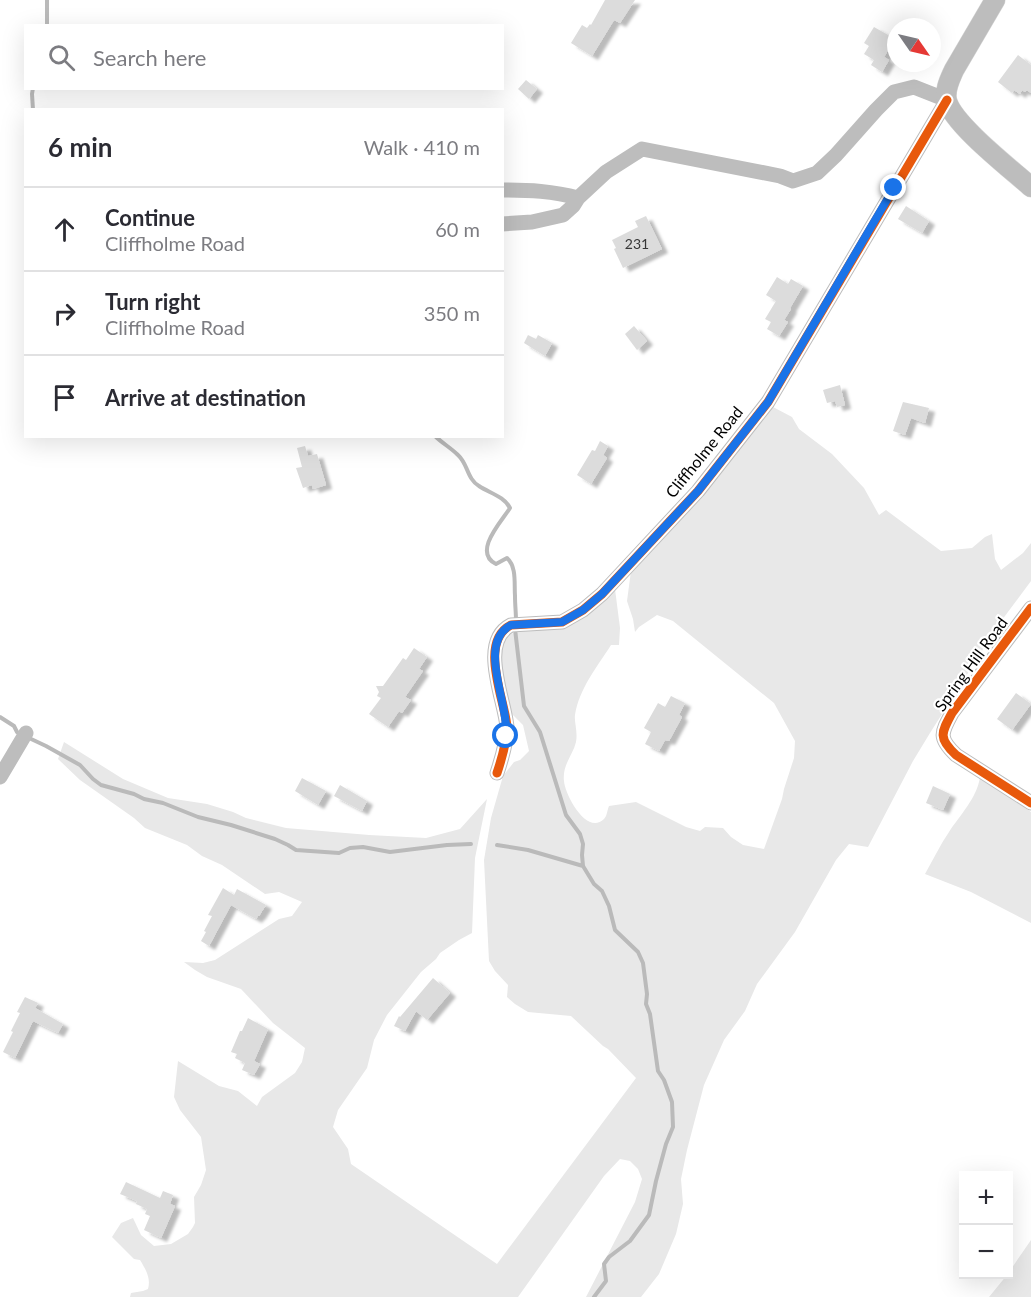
<!DOCTYPE html>
<meta charset="utf-8">
<style>
:root{--surface:#fff;--page:#f7f7f7;--text:#2b2b33;--muted:#7c7c81;--line:#e1e1e2}
body{margin:0;font-family:Lato,sans-serif;background:var(--page);color:var(--text)}
.controls{position:absolute;right:18px;bottom:18px;display:grid;overflow:hidden;border-radius:0px;box-shadow:0 6px 24px #0002}
.controls button{width:54px;height:54px;display:grid;place-items:center;padding:0;border:0;border-bottom:2px solid var(--line);background:var(--surface);color:var(--text);font:30px sans-serif}
.compass{position:absolute;left:887px;top:18px;width:54px;height:54px;border-radius:50%;background:var(--surface);box-shadow:0 6px 24px #0002;rotate:124deg}
.stop{position:absolute;width:18px;height:18px;margin:-14px;border:4px solid #1a73e8;border-radius:50%;background:#fff}
.stop.end{background:#1a73e8;border-color:#fff;box-shadow:0 2px 6px #0008}
.list{margin:0;padding:0;list-style:none}
h2{display:flex;justify-content:space-between;align-items:center;height:78px;margin:0;padding:0 24px;font-size:26px}
h2 small{font-size:20px;font-weight:400;color:var(--muted)}
.list li{display:grid;grid-template-columns:39px 1fr auto;gap:18px;align-items:center;box-sizing:border-box;height:84px;padding:0 24px;border-top:2px solid var(--line)}
.list b{display:block;font-size:22px;white-space:nowrap}
.list p{margin:0;font-size:20px;white-space:nowrap;color:var(--muted)}
.list em{font-size:20px;font-style:normal;color:var(--muted)}
.icon{flex:none;width:33px;height:33px;fill:none;stroke:currentColor;stroke-width:2;stroke-linecap:round;stroke-linejoin:round}
.map{position:relative;flex:none;width:1031px;height:1297px;overflow:hidden}
.search{position:absolute;background:var(--surface);box-shadow:0 6px 24px #0002;left:24px;top:24px;width:480px;height:66px;display:flex;align-items:center;gap:15px;box-sizing:border-box;padding:0 21px;border-radius:0px;color:var(--muted);font-size:22px}
.panel{position:absolute;background:var(--surface);box-shadow:0 6px 24px #0002;left:24px;top:108px;width:480px;height:330px;border-radius:0px}
.map>svg:first-child{display:block}
.green{fill:#e8e8e8}
.lines{fill:none;stroke-linecap:round;stroke-linejoin:round}
.stream{stroke:#bababa;stroke-width:4}
.building{fill:#dcdcdc;filter:url(#shadow)}
.major-casing{stroke:#dbdbdb;stroke-width:21}
.minor{stroke:#bdbdbd;stroke-width:15}
.major{stroke:#bdbdbd;stroke-width:20}
.cycleway-casing{stroke:#fff;stroke-width:13}
.cycleway{stroke:#e8590c;stroke-width:9}
.route{stroke:#1a73e8;stroke-width:8}
.labels{text-anchor:middle;stroke-width:4.5;stroke-linejoin:round;paint-order:stroke}
.number-label{font-size:14px;fill:#373737}
.street-label{font-size:16px;fill:#000;stroke:#fff}
</style>
<div class="map">
<svg width="1031" height="1297" viewBox="0 0 1031 1297">
<defs>
<filter id="shadow"><feDropShadow dx="6" dy="4" stdDeviation="1.5" flood-color="#0004"/></filter>
</defs>
<rect width="100%" height="100%" fill="#fff"/>
<path class="green" d="M773,407L792,417L799,429L832,454L864,488L879,515L886,510L941,551L972,548L985,537L992,534L995,559L1001,570L1023,553L1031,543V581L999,624L930,733L913,761L868,847L849,844L836,860L795,932L757,984L745,1011L724,1040L704,1085L687,1150L681,1179L683,1204L676,1234L659,1274L641,1297H586L635,1202L642,1179L638,1169L630,1161L620,1159L604,1176L518,1297H130L131,1293L143,1291L148,1289C151,1278 146,1270 140,1260L134,1259L112,1237L121,1223L133,1218L141,1235L154,1246L171,1244L188,1234L193,1227L195,1223L194,1197L201,1185L206,1170L201,1137L180,1110L174,1097L178,1061L219,1086L238,1091L257,1106L262,1097L295,1073L302,1062L305,1048L273,1023L241,989L207,977L195,970L184,962L203,963L215,960L279,919L292,916L302,902L279,892L265,894L222,865L202,856L187,845L145,828L134,818L80,780L58,759L64,742L123,779L168,798L207,804L233,812L246,818L286,828L369,835L426,838L460,829L487,799L475,858L472,933L459,940L440,953L436,959L421,972L387,1015L374,1040L367,1068L338,1110L333,1127L348,1149L351,1164L497,1264L636,1078L608,1049L603,1046L571,1016L528,1012L515,1004L507,997L508,985L495,971L489,961L484,860L491,818L503,776L514,762L520,760L529,751L523,725L512,714L499,663L500,647L509,635L523,629H559L615,589L620,628L619,645H611C597,667 579,689 575,715C574,722 578,732 576,742C573,755 562,765 564,781C565,795 587,836 604,819C607,816 607,811 609,806L636,802L686,827L700,831L705,827L723,828L731,837L743,845L764,849L782,799L784,789L794,758L795,741L774,703L673,621L657,615L639,627L635,632L633,619L627,601L631,571L693,507Z
M980,777L1031,812V923L971,892L925,874C933,860 940,845 949,832C960,815 977,798 980,777Z
M1031,1240V1297H989L1007,1275L1008,1274L1009,1272Z"/>
<g class="lines">
<path class="stream" d="M47,26V0
M33,88L32,94L33,110
M435,436C442,443 451,448 458,455C468,464 467,479 479,486C489,493 504,496 510,508C502,521 472,552 496,564L507,558C517,567 514,584 515,596C515,605 516,613 516,621
M515,629L524,706L540,732L566,815L580,834L583,844L582,855L583,866L594,884L602,891L609,906L615,930L638,952L643,963L647,994L646,1004L650,1014L658,1071L664,1080L672,1102L673,1127L666,1144L656,1181L649,1215L630,1241L609,1257L604,1264L606,1281L594,1297
M0,717L14,726L17,732L22,735
M29,738L46,746L80,765L93,779L101,785L134,794L144,799L163,803L198,817L231,825L275,839L288,845L296,850L339,853L350,848L363,847L390,852L447,845L471,844
M497,845L528,850L583,866"/>
</g>
<path class="building" d="M605,0H635L620,23L614,20L592,56L571,43L582,25L587,28L590,24L591,25Z
M874,27L895,39L884,57L889,60L882,72L871,65L874,60L864,54L869,46L864,43Z
M1018,55L1031,65V93L1027,90L1025,92L1022,90L1020,94L1014,90L1012,93L998,82Z
M526,80L537,89L529,99L518,89Z
M906,206L929,221L922,233L898,219Z
M646,216L662,249L623,268L614,249L616,248L612,240L638,227L635,221Z
M777,277L788,284L791,279L803,286L790,308L791,309L784,320L788,322L779,336L767,329L771,322L765,319L776,301L766,295Z
M634,326L647,341L637,350L625,334Z
M528,335L536,339L538,335L552,343L545,356L524,343Z
M840,385L845,405L837,407L835,401L827,403L823,390Z
M903,402L929,408L925,423L911,418L905,435L893,431Z
M600,441L608,446L603,455L607,458L591,484L577,475L592,450L595,451Z
M305,446L308,456L317,454L326,485L313,489L312,485L303,488L296,468L302,467L297,448Z
M414,648L427,657L419,669L423,671L405,697L411,700L402,713L399,711L388,727L369,714L381,698L377,696L379,692L376,686H383L403,658L406,660Z
M1016,693L1031,704L1012,730L997,719Z
M671,696L685,703L679,715L682,717L669,741L665,740L659,751L645,744L651,732L644,728L658,703L665,707Z
M302,778L326,791L318,805L295,791Z
M340,785L367,801L362,811L334,796Z
M933,786L950,794L943,810L926,803Z
M223,888L234,895L237,889L266,905L259,916H258L256,919L231,905L209,946L201,941L206,932L204,931L212,916L208,915Z
M433,978L450,993L427,1020L416,1011L405,1031L394,1026L399,1016L400,1017Z
M25,997L38,1003L35,1008L63,1024L58,1033L33,1021L15,1058L3,1052L13,1032L11,1031L20,1013L17,1012Z
M248,1018L268,1029L254,1061L260,1064L254,1075L242,1070L245,1063L235,1058L237,1054L231,1052L240,1031H242Z
M126,1182L160,1198L163,1191L173,1195L170,1204L175,1206L161,1238L144,1230L150,1216L145,1214L147,1209L136,1204L137,1201L120,1194Z"/>
<g class="lines">
<defs>
<path id="major" d="M995,0L954,70C950,79 944,90 947,101C954,125 1011,169 1031,187"/>
</defs>
<use href="#major" class="major-casing"/>
<path class="minor" d="M502,190C529,190 553,191 578,198
M1031,608L952,713C941,733 938,738 956,755L1031,803
M497,773C502,758 507,742 507,727C505,700 478,642 511,625L562,622L583,610L602,594L698,491L768,402L947,100L914,87L894,92L876,110L836,155L817,173L793,181L780,176L642,149L606,172L578,198L573,206L563,215L532,222L502,224
M0,777L26,733"/>
<use href="#major" class="major"/>
<defs>
<path id="cycleway" d="M1031,608L952,713C941,733 938,738 956,755L1031,803
M497,773C502,758 507,742 507,727C505,700 478,642 511,625L562,622L583,610L602,594L698,491L768,402L947,100"/>
</defs>
<use href="#cycleway" class="cycleway-casing"/>
<use href="#cycleway" class="cycleway"/>
</g>
<g class="lines">
<path class="route" d="M506,736C510,706 476,643 511,625L562,622L583,610L602,594L698,491L768,402L894,188"/>
</g>
<g class="labels">
<g class="number-label">
<text x="637" y="249">231</text>
</g>
<g class="street-label">
<text transform="translate(704 452) rotate(-51)" y="6">Cliffholme Road</text>
<text transform="translate(971 664) rotate(-54)" y="6">Spring Hill Road</text>
</g>
</g>
</svg>
<div class="controls">
<button>+</button>
<button>−</button>
</div>
<svg class="compass" viewBox="-18 -18 36 36"><path d="M0-13l5 13h-10z" fill="#e53935"/><path d="M0 13l5-13h-10z" fill="#7c7c81"/></svg>
<div class="stop" style="left:506px;top:736px"></div>
<div class="stop end" style="left:894px;top:188px"></div>
<div class="search"><svg class="icon" aria-label="search" viewBox="0 0 24 24"><circle cx="10" cy="10" r="6"/><path d="M15 15l6 6"/></svg>Search here</div>
<section class="panel">
<h2>6 min<small>Walk · 410 m</small></h2>
<ul class="list">
<li><svg class="icon" aria-label="ahead" viewBox="0 0 24 24"><path d="M12 20V5M6 11l6-6 6 6"/></svg><div><b>Continue</b><p>Cliffholme Road</p></div><em>60 m</em></li>
<li><svg class="icon" aria-label="right" viewBox="0 0 24 24"><path d="M7 20v-9h11M14 6l5 5-5 5"/></svg><div><b>Turn right</b><p>Cliffholme Road</p></div><em>350 m</em></li>
<li><svg class="icon" aria-label="arrive" viewBox="0 0 24 24"><path d="M6 21V4h12l-3 4 3 4H6"/></svg><div><b>Arrive at destination</b></div></li>
</ul>
</section>
</div>
